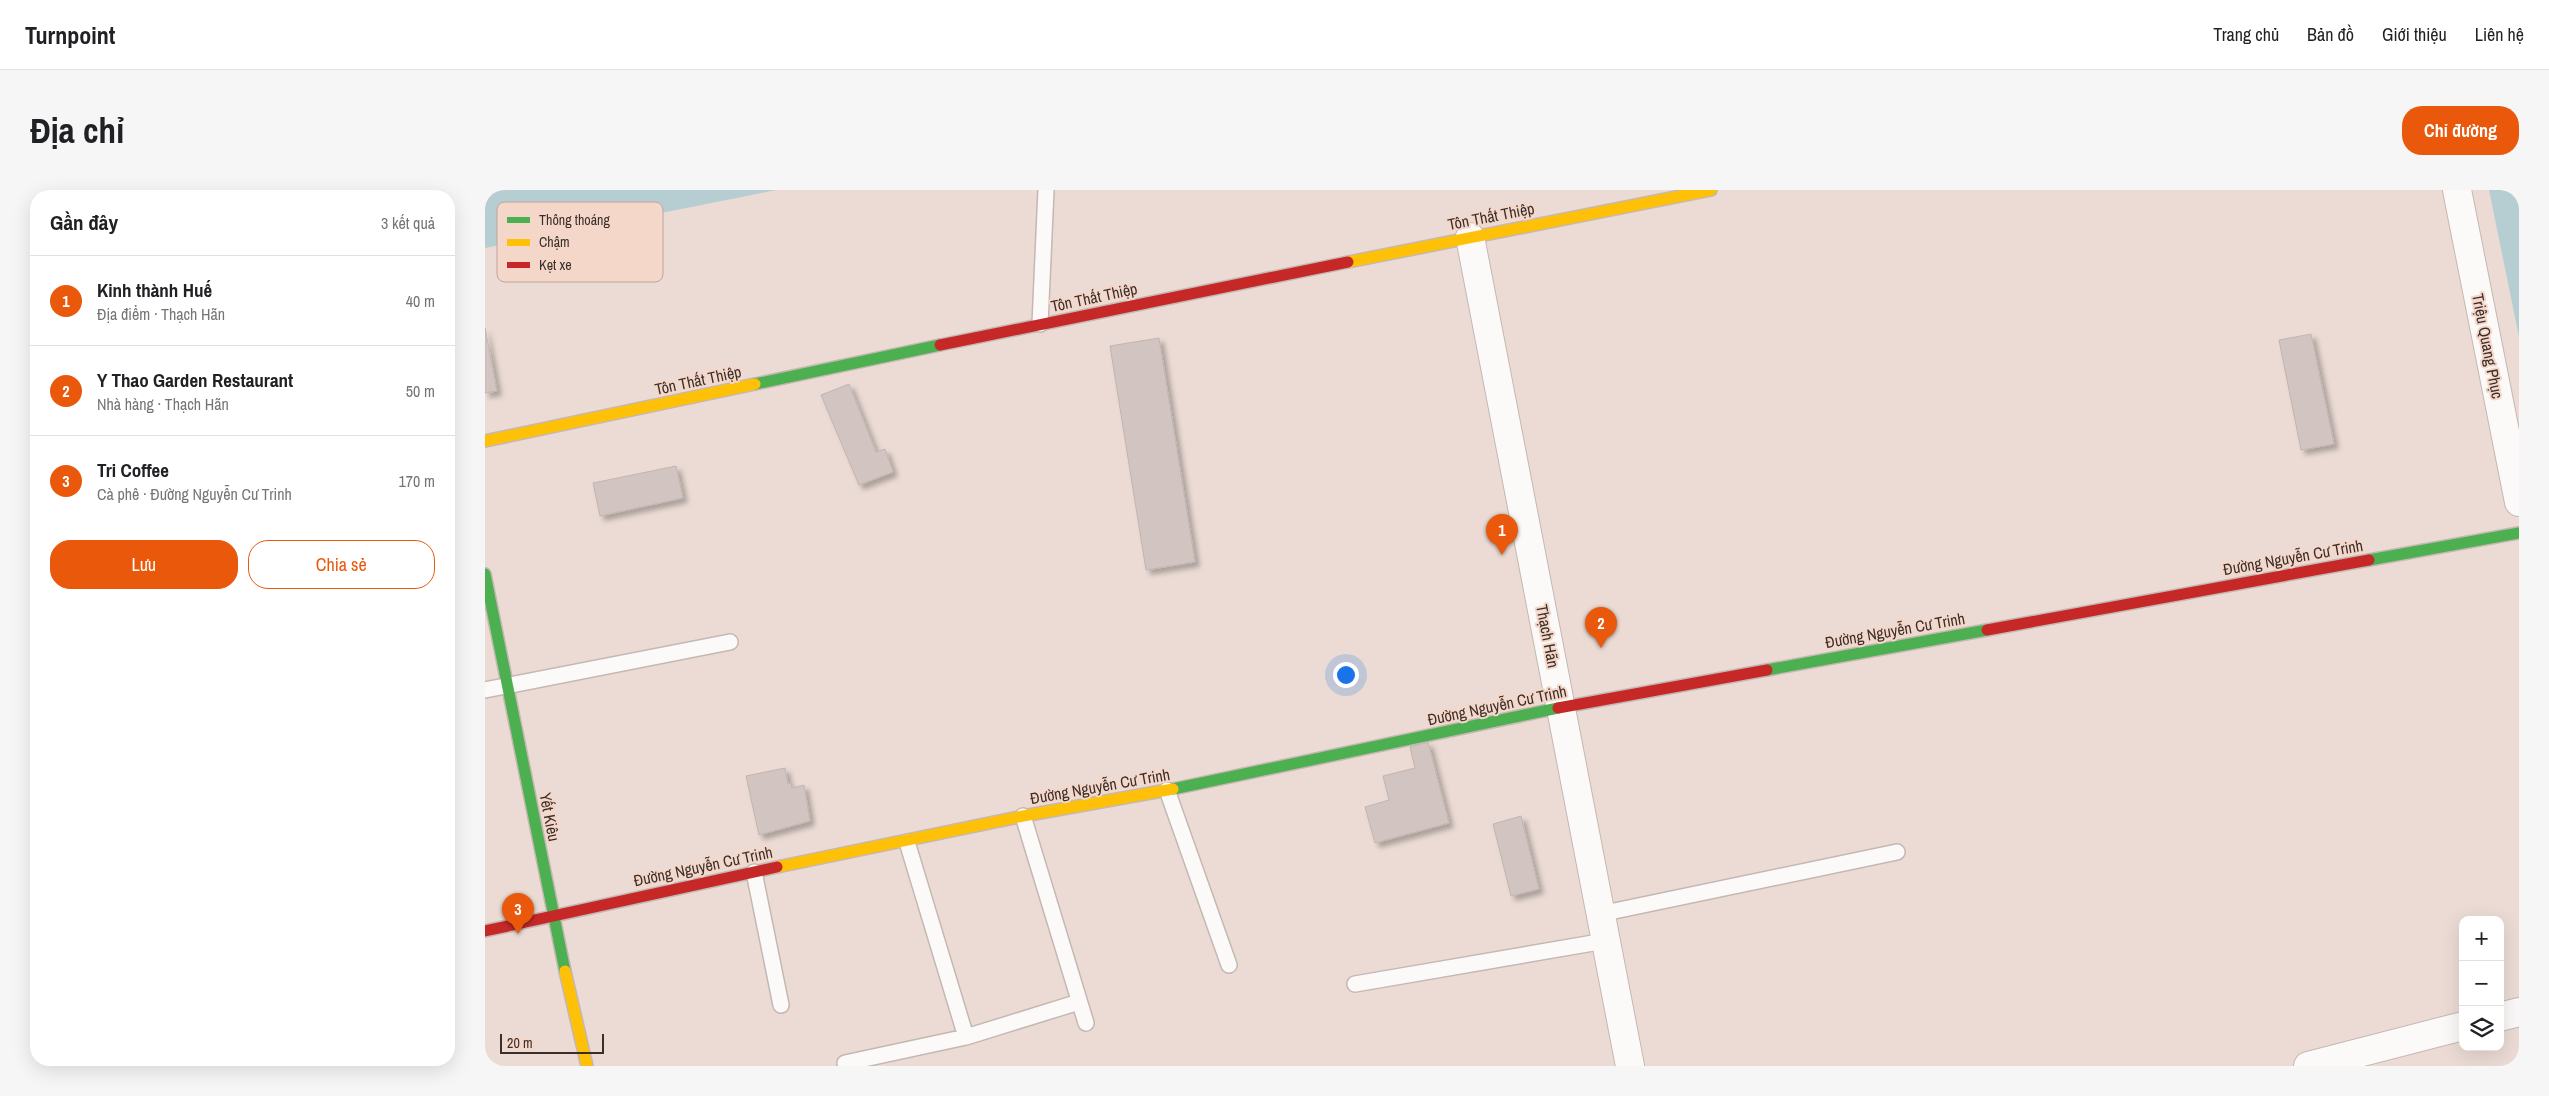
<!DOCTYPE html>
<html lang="vi">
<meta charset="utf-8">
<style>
:root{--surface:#fff;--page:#f6f6f6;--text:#202124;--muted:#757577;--line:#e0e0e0;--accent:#ea580c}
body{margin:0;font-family:"Archivo Narrow",sans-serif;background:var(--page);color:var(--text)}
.controls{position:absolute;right:15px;bottom:15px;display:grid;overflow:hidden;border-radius:10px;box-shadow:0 5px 20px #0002}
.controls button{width:45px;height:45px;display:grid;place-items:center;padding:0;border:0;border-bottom:1px solid var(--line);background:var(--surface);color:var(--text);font:25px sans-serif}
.scale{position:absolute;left:15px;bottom:12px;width:104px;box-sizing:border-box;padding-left:5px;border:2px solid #392e29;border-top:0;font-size:14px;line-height:18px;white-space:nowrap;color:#392e29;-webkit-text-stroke:4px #f5d7ca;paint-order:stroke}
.you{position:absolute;left:860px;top:484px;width:18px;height:18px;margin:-12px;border:4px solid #fff;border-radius:50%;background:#1a73e8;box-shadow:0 0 0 8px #1a73e833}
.badge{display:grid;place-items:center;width:32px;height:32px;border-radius:50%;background:var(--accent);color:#fff;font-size:16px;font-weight:700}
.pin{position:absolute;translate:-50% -41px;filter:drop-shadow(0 1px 2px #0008)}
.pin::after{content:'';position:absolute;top:26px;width:18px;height:15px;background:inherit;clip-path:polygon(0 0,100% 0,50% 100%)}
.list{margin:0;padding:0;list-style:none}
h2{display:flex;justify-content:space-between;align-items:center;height:65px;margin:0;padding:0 20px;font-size:21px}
h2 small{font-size:16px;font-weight:400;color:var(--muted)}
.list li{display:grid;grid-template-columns:32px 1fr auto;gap:15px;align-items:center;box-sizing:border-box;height:90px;padding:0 20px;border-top:1px solid var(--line)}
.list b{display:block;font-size:19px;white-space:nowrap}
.list p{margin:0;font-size:16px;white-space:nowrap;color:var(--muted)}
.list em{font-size:16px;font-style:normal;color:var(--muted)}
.actions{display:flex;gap:10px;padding:15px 20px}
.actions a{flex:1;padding:11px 0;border:1px solid var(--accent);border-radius:20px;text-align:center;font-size:18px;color:var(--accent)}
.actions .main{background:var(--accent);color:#fff}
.icon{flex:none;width:28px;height:28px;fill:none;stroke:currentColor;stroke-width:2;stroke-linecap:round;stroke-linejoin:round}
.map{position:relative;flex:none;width:2034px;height:876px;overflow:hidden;border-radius:20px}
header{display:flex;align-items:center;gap:30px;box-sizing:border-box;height:70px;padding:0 25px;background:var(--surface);border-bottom:1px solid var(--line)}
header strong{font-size:24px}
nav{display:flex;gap:28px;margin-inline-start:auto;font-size:18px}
.intro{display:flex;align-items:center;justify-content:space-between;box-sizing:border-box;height:120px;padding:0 30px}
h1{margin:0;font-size:35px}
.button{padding:12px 22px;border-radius:20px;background:var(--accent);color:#fff;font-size:18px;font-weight:700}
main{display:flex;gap:30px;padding:0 30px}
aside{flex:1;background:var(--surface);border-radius:20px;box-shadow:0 5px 20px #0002}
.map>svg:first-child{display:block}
.water{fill:#b6ced1}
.building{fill:#d2c4c0;stroke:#c2b5b1;filter:url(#shadow)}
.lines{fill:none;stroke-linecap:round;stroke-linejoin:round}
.lane-casing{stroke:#c4b8b2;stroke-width:18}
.street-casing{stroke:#c4b8b2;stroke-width:30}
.fast-casing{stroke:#c4b8b2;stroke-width:14}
.slow-casing{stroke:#c4b8b2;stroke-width:14}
.jam-casing{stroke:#c4b8b2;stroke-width:14}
.lane{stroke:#fcfaf9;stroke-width:15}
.street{stroke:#fcfaf9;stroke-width:28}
.fast{stroke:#4caf50;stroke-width:11}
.slow{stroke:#ffc107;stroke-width:11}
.jam{stroke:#c62828;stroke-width:11}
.labels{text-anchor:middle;stroke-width:4;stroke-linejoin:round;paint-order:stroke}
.street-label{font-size:16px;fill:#392e29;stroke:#f5d7ca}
.key{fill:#f5d7ca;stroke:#bda49a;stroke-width:1}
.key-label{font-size:14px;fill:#392e29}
</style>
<header>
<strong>Turnpoint</strong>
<nav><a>Trang chủ</a><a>Bản đồ</a><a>Giới thiệu</a><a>Liên hệ</a></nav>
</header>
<div class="intro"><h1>Địa chỉ</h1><a class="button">Chỉ đường</a></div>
<main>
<aside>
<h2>Gần đây<small>3 kết quả</small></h2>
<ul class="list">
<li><span class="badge">1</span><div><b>Kinh thành Huế</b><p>Địa điểm · Thạch Hãn</p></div><em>40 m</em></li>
<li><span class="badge">2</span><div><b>Y Thao Garden Restaurant</b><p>Nhà hàng · Thạch Hãn</p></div><em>50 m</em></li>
<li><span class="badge">3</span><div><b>Tri Coffee</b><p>Cà phê · Đường Nguyễn Cư Trinh</p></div><em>170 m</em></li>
</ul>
<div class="actions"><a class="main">Lưu</a><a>Chia sẻ</a></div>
</aside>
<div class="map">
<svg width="2034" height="876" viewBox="0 0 2034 876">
<defs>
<filter id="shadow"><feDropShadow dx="4.5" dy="4.5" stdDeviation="2.5" flood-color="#0004"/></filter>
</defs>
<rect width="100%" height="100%" fill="#ebdbd4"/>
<path class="water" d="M0,0H291L0,58Z
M2004,0H2034V147Z"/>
<path class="building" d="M0,138L12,201L0,203Z
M1826,144L1849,254L1816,260L1794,150Z
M674,148L710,372L661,380L625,156Z
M364,194L391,262L400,259L408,282L374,295L336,205Z
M191,276L198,308L115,326L108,293Z
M943,552L964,633L890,653L880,617L904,610L898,586L930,578L925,557Z
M300,578L303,594L306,593L307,598L319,595L325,631L274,645L261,586Z
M1036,626L1054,699L1026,706L1008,634Z"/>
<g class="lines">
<defs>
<path id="lane" d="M555,134L561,0
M0,500L245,452
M682,600L744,775
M538,626L601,833
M422,652L481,847
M269,682L296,815
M1115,724L1412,662
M870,794L1120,751
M360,873L481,847L594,812"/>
<path id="street" d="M1972,0L2034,312
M985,47L1145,876
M2015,827L2034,822
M1823,876L1978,836"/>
<path id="fast" d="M270,194L455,155
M1884,370L2034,343
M0,384L80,781
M1282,480L1502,440
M688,599L1073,518"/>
<path id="slow" d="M863,72L1226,0
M0,251L270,194
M292,677L538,626L688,599
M80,781L102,876"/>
<path id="jam" d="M455,155L863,72
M1502,440L1884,370
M1073,518L1282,480
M0,741L292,677"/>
</defs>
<use href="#lane" class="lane-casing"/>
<use href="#street" class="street-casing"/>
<use href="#fast" class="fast-casing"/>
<use href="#slow" class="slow-casing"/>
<use href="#jam" class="jam-casing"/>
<use href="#lane" class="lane"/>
<use href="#street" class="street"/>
<use href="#fast" class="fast"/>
<use href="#slow" class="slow"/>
<use href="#jam" class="jam"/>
</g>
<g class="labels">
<g class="street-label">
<text transform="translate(1006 26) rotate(-11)" y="6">Tôn Thất Thiệp</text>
<text transform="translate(609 107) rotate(-12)" y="6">Tôn Thất Thiệp</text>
<text transform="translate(2003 156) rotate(79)" y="6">Triệu Quang Phục</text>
<text transform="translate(213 190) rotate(-12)" y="6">Tôn Thất Thiệp</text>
<text transform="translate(1808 367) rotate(-10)" y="6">Đường Nguyễn Cư Trinh</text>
<text transform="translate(1410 440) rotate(-10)" y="6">Đường Nguyễn Cư Trinh</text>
<text transform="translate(1063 446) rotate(79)" y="6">Thạch Hãn</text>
<text transform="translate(1012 515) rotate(-12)" y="6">Đường Nguyễn Cư Trinh</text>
<text transform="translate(615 596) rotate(-10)" y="6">Đường Nguyễn Cư Trinh</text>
<text transform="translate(65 627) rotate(79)" y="6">Yết Kiêu</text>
<text transform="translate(218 676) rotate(-12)" y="6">Đường Nguyễn Cư Trinh</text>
</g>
</g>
<rect x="12" y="12" width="166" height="80" rx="8" class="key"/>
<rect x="22" y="27" width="23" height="6" fill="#4caf50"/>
<rect x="22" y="49" width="23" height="7" fill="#ffc107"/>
<rect x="22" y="72" width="23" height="6" fill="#c62828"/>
<g class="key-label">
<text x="54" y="35">Thông thoáng</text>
<text x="54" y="57">Chậm</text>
<text x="54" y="80">Kẹt xe</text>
</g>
</svg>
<div class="controls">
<button>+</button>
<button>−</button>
<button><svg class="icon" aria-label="layers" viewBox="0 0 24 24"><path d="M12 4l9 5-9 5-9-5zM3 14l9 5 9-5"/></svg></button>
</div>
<div class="scale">20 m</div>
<div class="you"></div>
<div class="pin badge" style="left:1017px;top:365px">1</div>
<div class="pin badge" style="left:1116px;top:458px">2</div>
<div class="pin badge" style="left:33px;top:744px">3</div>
</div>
</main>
